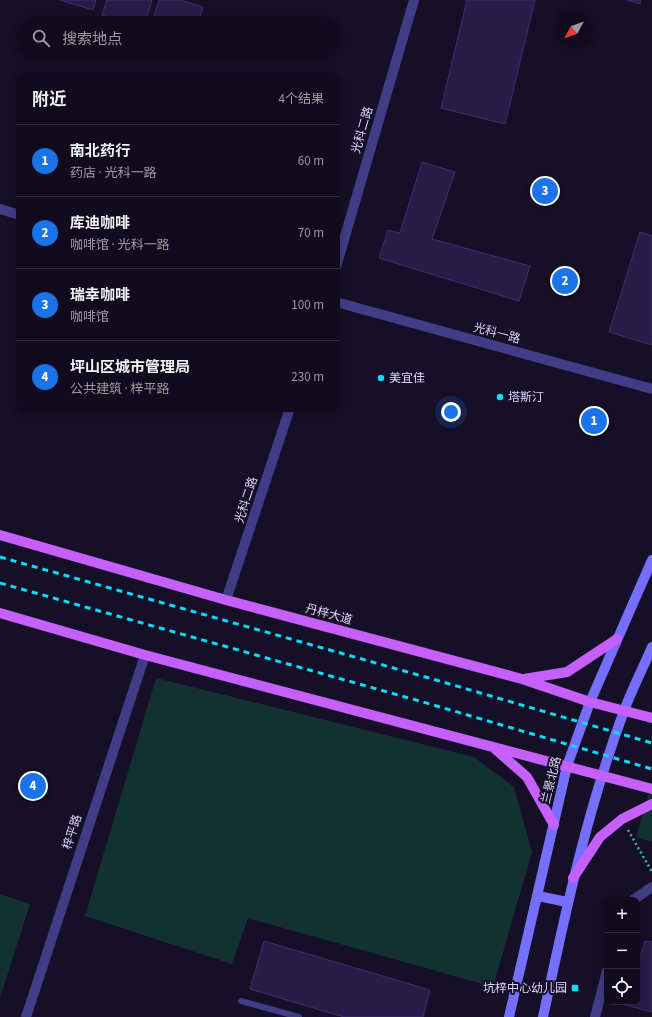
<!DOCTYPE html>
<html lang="zh">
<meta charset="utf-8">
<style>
:root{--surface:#100c1d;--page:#1e1a2a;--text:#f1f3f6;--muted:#9c9ba4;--line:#302c3b;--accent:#1a73e8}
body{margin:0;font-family:"Source Sans 3","Noto Sans SC",sans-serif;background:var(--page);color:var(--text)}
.controls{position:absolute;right:12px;bottom:12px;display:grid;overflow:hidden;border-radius:8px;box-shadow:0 2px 6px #0003}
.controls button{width:36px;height:36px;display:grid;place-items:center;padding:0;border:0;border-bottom:1px solid var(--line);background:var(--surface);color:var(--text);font:20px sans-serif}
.compass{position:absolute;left:556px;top:12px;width:36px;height:36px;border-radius:50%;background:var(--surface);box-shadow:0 2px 6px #0003;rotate:229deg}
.you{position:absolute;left:451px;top:412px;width:14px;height:14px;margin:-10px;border:3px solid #fff;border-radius:50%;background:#1a73e8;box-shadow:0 0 0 6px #1a73e833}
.badge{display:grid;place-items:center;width:26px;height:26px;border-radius:50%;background:var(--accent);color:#fff;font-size:13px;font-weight:700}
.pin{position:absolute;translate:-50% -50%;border:2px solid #fff;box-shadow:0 1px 4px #0006}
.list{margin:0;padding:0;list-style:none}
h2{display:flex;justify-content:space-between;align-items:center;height:52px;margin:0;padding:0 16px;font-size:17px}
h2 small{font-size:13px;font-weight:400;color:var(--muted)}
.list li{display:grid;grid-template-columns:26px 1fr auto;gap:12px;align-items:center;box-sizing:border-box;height:72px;padding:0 16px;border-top:1px solid var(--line)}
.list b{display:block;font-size:15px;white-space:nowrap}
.list p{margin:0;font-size:13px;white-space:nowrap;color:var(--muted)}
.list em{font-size:13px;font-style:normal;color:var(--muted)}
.icon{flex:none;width:22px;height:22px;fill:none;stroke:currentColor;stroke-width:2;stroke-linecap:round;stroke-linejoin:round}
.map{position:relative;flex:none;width:652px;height:1017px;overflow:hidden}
.search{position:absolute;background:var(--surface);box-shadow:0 2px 6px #0003;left:16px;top:16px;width:324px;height:44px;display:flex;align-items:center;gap:10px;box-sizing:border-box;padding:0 14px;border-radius:22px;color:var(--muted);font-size:15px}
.panel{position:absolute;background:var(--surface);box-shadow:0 2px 6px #0003;left:16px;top:72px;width:324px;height:340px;border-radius:12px}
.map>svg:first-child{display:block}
.green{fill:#133131}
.building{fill:#261c48;stroke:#3e2f74}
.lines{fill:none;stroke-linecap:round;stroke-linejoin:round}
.path{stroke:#31b8b3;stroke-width:2.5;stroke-dasharray:2 3;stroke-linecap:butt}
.service{stroke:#403c85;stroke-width:6}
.minor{stroke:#403c85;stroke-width:10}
.tertiary{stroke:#403c85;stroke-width:10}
.secondary{stroke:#766ffd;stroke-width:10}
.primary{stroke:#c560fd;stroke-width:10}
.rail{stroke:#06ddfb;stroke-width:3;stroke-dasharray:6 5;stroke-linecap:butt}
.poi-dot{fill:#06ddfb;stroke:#151027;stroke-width:1.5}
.labels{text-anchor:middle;stroke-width:4;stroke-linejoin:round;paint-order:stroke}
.street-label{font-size:12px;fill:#dcd7fe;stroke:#151027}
.poi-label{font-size:12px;fill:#dcd7fe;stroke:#151027;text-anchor:start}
</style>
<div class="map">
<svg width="652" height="1017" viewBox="0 0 652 1017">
<rect width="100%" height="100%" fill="#151027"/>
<path class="green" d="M156,678L474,757L514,787L532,852L493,987L248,918L232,964L85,916Z
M652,783V842L636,837Z
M0,894L30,904L0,998Z"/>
<path class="building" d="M60,0H96L93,10Z
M107,0H152L145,23H128L102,15Z
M159,0H180L203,7L198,23H152Z
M467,0H535L505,124L441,108Z
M627,0H641L640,4Z
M422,162L455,172L432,239L530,266L519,301L379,258L388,230L400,233Z
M640,232L652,236V345L609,332Z
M264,941L430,990L423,1017H344L250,989Z
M645,941L652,942V1012L618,1003L637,1002V953L641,955Z"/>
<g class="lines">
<path class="path" d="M628,830L652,872"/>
<path class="service" d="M241,1001L299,1017"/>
<path class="minor" d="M0,209L20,215
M336,267L414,0
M336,302L652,389
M226,600L290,408
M633,900L652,887
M595,1017L607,971"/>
<path class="tertiary" d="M26,1017L145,655"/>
<path class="secondary" d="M538,896L567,902
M509,1017L567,766L590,702L652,560
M543,1017C565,914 587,810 624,711C632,689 643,668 652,647"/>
<path class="primary" d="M0,535L226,600L522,679L590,702L652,718
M0,613L145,655L652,789
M524,679L567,672L617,639
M494,748L527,777L554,825
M573,878L600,837L622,819L652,804"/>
<path class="rail" d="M0,557L429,678L652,743
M0,583L423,702L652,769"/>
</g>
<g class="poi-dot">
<circle cx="381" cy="378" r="4"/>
<circle cx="500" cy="397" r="4"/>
<rect x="571" y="984" width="8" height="8" rx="2"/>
</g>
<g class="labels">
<g class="street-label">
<text transform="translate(362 130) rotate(-74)" y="4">光科二路</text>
<text transform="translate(497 333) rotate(15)" y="4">光科一路</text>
<text transform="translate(246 500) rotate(-72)" y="4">光科二路</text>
<text transform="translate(329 614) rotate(15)" y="4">丹梓大道</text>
<text transform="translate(551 780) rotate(-76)" y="4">兰景北路</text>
<text transform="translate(72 832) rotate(-72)" y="4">梓平路</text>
</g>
<g class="poi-label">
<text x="389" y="382">美宜佳</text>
<text x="508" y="401">塔斯汀</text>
<text x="567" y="992" text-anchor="end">坑梓中心幼儿园</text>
</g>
</g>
</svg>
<div class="controls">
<button>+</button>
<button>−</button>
<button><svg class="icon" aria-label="locate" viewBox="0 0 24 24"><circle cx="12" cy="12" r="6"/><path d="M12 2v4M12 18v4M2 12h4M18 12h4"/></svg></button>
</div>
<svg class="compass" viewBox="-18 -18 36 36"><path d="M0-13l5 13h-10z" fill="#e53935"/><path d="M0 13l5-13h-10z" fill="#9c9ba4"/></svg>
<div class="you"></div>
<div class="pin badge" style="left:594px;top:421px">1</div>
<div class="pin badge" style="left:565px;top:281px">2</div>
<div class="pin badge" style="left:545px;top:191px">3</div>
<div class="pin badge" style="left:33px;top:786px">4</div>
<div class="search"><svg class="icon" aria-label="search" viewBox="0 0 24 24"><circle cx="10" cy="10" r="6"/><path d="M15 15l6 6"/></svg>搜索地点</div>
<section class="panel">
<h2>附近<small>4个结果</small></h2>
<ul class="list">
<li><span class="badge">1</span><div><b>南北药行</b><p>药店 · 光科一路</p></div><em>60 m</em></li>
<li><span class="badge">2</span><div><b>库迪咖啡</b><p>咖啡馆 · 光科一路</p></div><em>70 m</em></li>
<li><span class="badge">3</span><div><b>瑞幸咖啡</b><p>咖啡馆</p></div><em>100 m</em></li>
<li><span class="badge">4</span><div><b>坪山区城市管理局</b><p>公共建筑 · 梓平路</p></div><em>230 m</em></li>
</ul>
</section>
</div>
